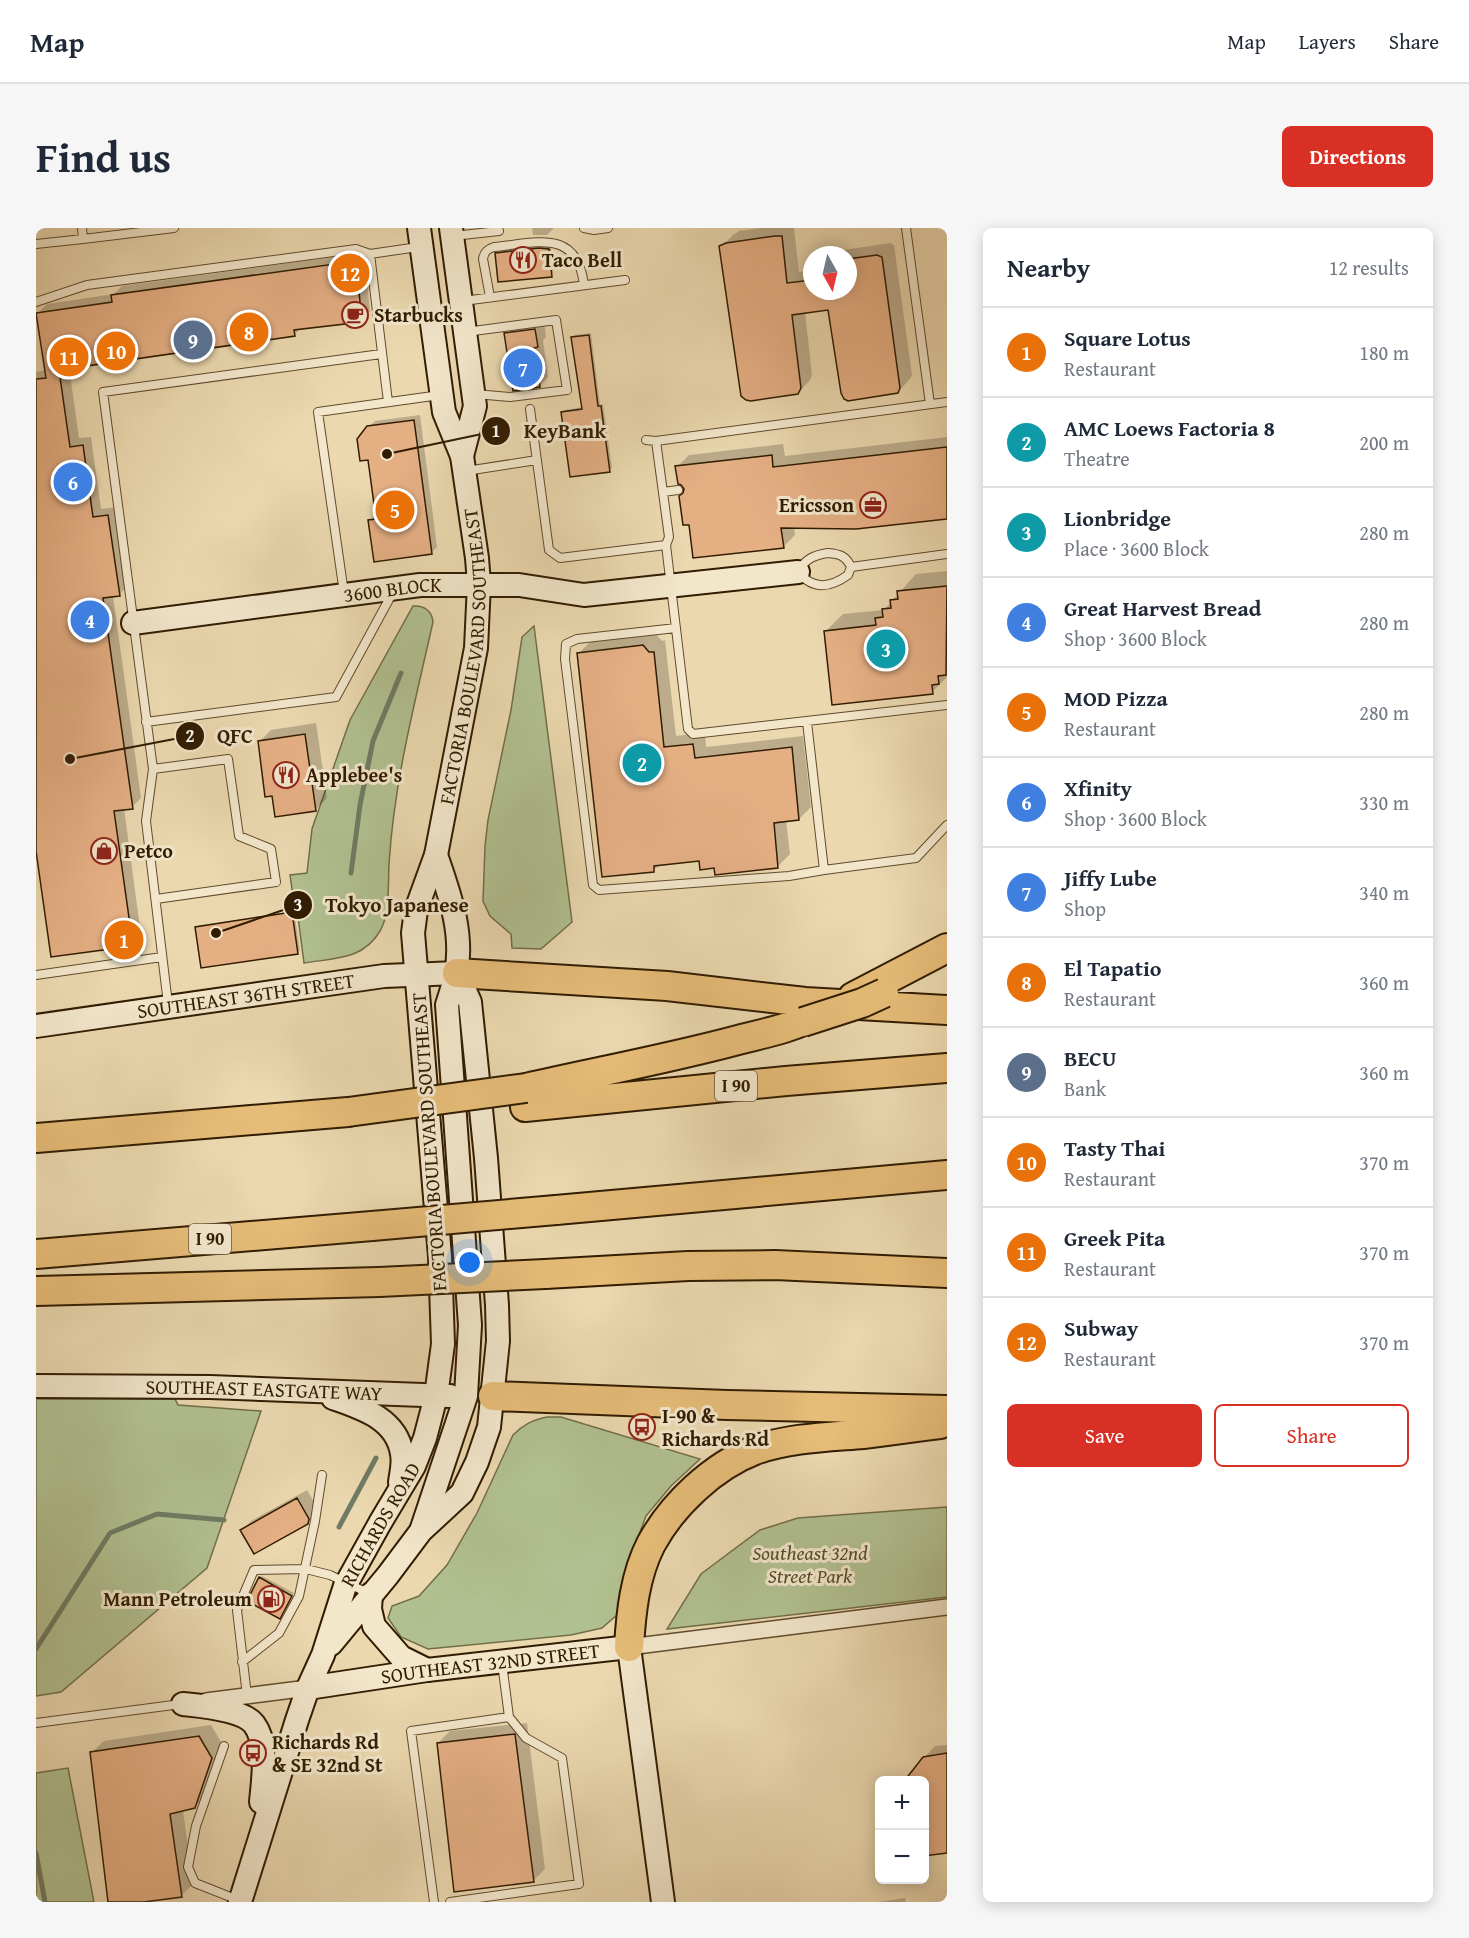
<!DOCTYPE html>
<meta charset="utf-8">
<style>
:root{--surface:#fff;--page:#f6f6f7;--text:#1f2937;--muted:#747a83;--line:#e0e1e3;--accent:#d93025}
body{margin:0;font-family:"Gentium Book Plus",serif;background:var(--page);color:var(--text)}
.controls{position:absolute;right:18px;bottom:18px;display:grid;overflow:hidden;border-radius:9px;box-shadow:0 3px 15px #0003}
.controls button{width:54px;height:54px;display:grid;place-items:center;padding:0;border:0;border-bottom:2px solid var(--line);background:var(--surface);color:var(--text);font:30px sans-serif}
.compass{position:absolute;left:767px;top:18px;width:54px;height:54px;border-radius:50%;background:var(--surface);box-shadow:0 3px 15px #0003;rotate:172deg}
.you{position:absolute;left:434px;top:1035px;width:21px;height:21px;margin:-15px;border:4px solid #fff;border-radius:50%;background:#1a73e8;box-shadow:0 0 0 9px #1a73e833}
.badge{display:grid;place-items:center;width:39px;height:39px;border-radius:50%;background:var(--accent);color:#fff;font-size:20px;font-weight:700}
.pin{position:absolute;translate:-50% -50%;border:3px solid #fff;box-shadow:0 2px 6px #0006}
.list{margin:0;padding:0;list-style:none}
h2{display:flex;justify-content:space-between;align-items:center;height:78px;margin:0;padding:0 24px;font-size:26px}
h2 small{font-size:20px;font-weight:400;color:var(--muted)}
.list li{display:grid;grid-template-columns:39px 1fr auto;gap:18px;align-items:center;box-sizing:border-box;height:90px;padding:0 24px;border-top:2px solid var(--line)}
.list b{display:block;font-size:22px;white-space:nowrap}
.list p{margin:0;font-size:20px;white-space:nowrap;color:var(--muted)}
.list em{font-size:20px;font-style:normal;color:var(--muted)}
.actions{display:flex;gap:12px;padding:18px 24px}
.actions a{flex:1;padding:14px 0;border:2px solid var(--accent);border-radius:9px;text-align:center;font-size:21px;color:var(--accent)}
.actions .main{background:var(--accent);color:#fff}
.map{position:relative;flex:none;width:911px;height:1674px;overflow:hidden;border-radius:9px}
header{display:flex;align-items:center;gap:36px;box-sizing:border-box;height:84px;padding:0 30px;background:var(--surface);border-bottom:2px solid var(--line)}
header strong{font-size:28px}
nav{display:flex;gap:33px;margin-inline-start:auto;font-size:21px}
.intro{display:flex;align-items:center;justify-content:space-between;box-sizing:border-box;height:144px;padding:0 36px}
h1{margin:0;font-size:42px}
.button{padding:15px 27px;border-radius:9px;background:var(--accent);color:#fff;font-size:21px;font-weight:700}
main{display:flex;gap:36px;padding:0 36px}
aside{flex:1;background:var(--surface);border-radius:9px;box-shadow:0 3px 15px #0003}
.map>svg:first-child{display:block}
.green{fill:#b1c090;stroke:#716e48;stroke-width:1.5}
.shadow{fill:#0003}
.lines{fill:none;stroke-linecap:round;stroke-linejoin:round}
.stream{stroke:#6f7b63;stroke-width:5}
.building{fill:#e5af84;stroke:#311c01;stroke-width:1.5}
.lane-casing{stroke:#604b2c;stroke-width:10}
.street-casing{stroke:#604b2c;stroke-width:18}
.secondary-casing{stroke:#311c01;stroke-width:26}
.highway-casing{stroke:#311c01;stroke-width:32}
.lane{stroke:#f2e6cb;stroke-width:8}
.street{stroke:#f2e6cb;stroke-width:15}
.secondary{stroke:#f2e6cb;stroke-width:22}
.highway{stroke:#e6bc78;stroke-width:28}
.highway-bridge-casing{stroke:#311c01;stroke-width:32;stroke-linecap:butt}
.highway-bridge{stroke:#e6bc78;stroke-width:28}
.labels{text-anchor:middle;stroke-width:6;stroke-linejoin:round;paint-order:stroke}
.shield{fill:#f2e6cb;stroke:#6b593e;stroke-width:1.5}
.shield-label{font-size:18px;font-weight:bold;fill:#311c01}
.poi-label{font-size:20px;font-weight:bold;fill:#311c01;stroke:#f2e6cb;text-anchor:start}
.street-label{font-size:20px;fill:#311c01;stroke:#f2e6cb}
.park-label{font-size:20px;font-style:italic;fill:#574d2c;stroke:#f2e6cb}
.leader{fill:none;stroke:#311c01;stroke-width:2}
.callout-dot{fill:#311c01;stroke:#f2e6cb;stroke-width:2}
.mark-label{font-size:18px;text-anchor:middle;font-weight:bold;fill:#fff}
.callout-label{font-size:21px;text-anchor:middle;font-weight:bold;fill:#311c01;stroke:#f2e6cb;stroke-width:6;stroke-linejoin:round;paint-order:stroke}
</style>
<header>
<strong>Map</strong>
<nav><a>Map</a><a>Layers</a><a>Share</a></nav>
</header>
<div class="intro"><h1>Find us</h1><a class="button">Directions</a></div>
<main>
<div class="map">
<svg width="911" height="1674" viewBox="0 0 911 1674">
<rect width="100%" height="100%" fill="#ebd8af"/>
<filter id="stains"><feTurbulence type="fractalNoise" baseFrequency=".00333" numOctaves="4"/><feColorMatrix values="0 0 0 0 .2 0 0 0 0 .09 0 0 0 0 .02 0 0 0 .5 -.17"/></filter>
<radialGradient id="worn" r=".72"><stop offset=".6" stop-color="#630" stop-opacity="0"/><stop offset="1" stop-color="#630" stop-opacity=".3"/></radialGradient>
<path class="green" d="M377,378C388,377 396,383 397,394C379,474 358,554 353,636C352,655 354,687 344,703C327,732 299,730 268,735L262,689L268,679L265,671L257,668L254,647L271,645L276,601L314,492Z
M498,398L536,694L505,721L476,720L475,706L454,688L447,673L449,618L452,592L475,482L486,409Z
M0,1171H139L142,1177L225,1183L171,1340L25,1464L0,1468Z
M511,1189H525L664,1231L635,1258L610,1288L593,1333L582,1386L566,1400L535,1407L392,1421L365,1409L352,1390L356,1378L383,1368L411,1337L441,1285L477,1207C487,1197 496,1192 511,1189Z
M911,1279V1369L631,1401L665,1346L724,1302L762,1290Z
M32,1540L58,1674H0V1545Z"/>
<path class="shadow" d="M496,0H518L511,7H497Z
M725,0H758L763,44L776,42V63H812V27H798L801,23L854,15L858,17L876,147L874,151L862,164L793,81L769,84L776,147L774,152L762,165L685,19L697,7L703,3Z
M493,19H515L517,45L515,47L460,26L463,23Z
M328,25L334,83L325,92L265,100L258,107L33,139L43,210L55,209L65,281L81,279L92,357L83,367L77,368L105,570L96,579L88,580L105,707L96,717L0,613V144L10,142L2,85L11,76L78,66L86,58Z
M508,93L510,109L507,112L512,149L503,158L470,105L479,96Z
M555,105L564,177L567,176L576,240L573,242L527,184L529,182L547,179L537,110L539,107Z
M384,187L401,319L395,325L334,293L340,287L333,199L339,193Z
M911,209V289L758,299L759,307L747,319L649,264V260L641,239L653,227L747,216L749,228Z
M911,343V449L896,464L789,404L807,386L848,382L880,346Z
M620,406L626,413L629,412L640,508L669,504L670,519L767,508L775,579L763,591L750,592L754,626L742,638H679L664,631L624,636L618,642L543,425L555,413Z
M280,495L291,570L279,582L237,566L223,514L235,502Z
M258,683L264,722L261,725L161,700L163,698Z
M271,1262L282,1281L281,1285L271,1295L206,1302L215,1293Z
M226,1348L258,1365L246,1387L224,1350Z
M491,1495L509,1641L497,1653L402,1515L414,1503Z
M175,1497L187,1517L171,1567L158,1579L147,1582L157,1656L145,1668L97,1674H74L55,1525L68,1513Z
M911,1517V1624L888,1552H871L888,1530L899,1518Z
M869,1670L870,1674H842Z"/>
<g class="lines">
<path class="stream" d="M315,645L324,577L337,513L365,445
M303,1299L340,1230
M0,1421L74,1305L121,1286L188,1292
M0,1625L9,1674"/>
</g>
<path class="building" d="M739,8H746L751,55L776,52V63H812V31L841,27L846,29L864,160L862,165L812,173L808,171L805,165L792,82L756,87L765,160L762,166L715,173L710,172L705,168L683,18L690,15Z
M503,20L513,21L516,49L462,54L459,25Z
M320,33L326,94L258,102L259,108L23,142L34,219L47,217L57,289L72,287L84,368L67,370L97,581L78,583L97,718L15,729L0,623V151L10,150L0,85L76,74L75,67Z
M499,101L502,119L498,120L504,159L477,163L468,105Z
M553,107L562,178H565L574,244L534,249L525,184L546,181L535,109Z
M378,192L396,326L338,334L332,292L340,291L332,232L324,233L321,211L331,198Z
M911,219V291L820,301L745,300L748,320L657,330L653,297H647L643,268L647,265L648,261L645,257L642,256L639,238L736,227L737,239Z
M911,358L910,447L902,448L903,456L896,457L897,466L796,477L788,403L840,397L839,390L847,389L846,381L855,380L854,372L862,371L861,363Z
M607,417L613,424H618L628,519L657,516L659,530L756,519L763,592L738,595L742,640L679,647L678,640L664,642L663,633L618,638V644L566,649L541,425Z
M269,506L280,583L239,589L236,568L229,569L222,513Z
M256,684L262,726L165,740L159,699Z
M261,1270L273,1291L272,1296L218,1326L204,1302Z
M223,1349L256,1368L244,1391L211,1373Z
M479,1506L498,1654L418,1664L401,1515Z
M163,1508L176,1530L159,1580L134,1586L146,1669L108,1674H72L54,1524Z
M911,1525V1625L888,1628V1552H869L887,1529Z"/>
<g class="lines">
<defs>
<path id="lane" d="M548,0L558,2L572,0
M870,0L894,176
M417,8L463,3L462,0
M47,11L138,0
M0,16L47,11L46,0
M334,26L352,174
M454,69L447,31C448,24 451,21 458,19C500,15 541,0 548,57
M427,73L589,52
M0,74L51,57L320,21L334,26L382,19
M430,104L520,92L531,162L474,169L439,166
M494,181L513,322L524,330L630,317
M610,212L620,213L911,174
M620,213L633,309L630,317L652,501L657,506L911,477
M430,243L501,232
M627,264L642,262
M792,325C804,326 810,328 815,339L812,347C794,360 777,362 762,344C769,331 778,327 792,325Z
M815,339L911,326
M308,365L282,184L404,167
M640,400L541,411L530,416L529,431L557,657L563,662L753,648L788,642
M110,494L300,469L357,364
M771,494L788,642L880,630L911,597
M117,541L192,531L203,608L235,621L240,654L120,671
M0,747L126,729
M132,776L110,593L117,541L67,164L345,126
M206,1434L243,1405L263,1368L279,1293L286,1247
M211,1468L201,1382L218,1342L270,1341L294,1347L334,1366
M0,1495L145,1476
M188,1518L160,1598L152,1639L159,1655L202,1672
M398,1674L375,1503L473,1489
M414,1674L543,1656L526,1530L490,1510L473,1489L466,1435"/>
<path id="street" d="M593,1419L911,1379
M170,1473L272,1460"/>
<g id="secondary">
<path d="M415,0L439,178L426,228"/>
<path id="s1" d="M97,395L384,357H483L548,367L762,344"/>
<path id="s2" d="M0,798L348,748L421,745"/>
<path id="s3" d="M0,1158L174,1159L414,1168"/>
<path d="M297,1170C326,1180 361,1191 366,1226C368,1235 365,1246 364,1254"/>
<path d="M386,1300L430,1168L434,1097L411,777C414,767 418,756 420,746C428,704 413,665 400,627"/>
<path d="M335,1366L334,1381L338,1398L365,1429L391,1442"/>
<path d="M295,1416L352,1347L385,1303L426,1265L441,1234L453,1199L462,1113L461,1077L450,930L434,774L421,745"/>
<path id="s4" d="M272,1460L391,1442L593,1419L627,1674"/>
<path d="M147,1476C165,1478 206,1481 218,1496C233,1516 227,1551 225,1574"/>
<path id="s5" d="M204,1674L261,1492L272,1460L287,1427L309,1358L344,1295L378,1238L389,1210L400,1168L407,1116L404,1029L377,705L380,682L400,627L440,420L443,356L441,330L426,228L408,184L383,0"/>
</g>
<path id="highway" d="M421,745L631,758L769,774L911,782
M817,769L911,720
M490,860C560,844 631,831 702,812C730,805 759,799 785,785
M489,879L750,853L911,840
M0,910L312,884
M520,982L911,947
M0,1026L336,998
M509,1046L652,1038L739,1037L911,1045
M0,1063L343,1054
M457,1168L691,1177L911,1182
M593,1419C595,1384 599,1347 615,1316C636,1277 677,1238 719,1222C753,1210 791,1209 827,1206C853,1203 879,1199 904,1196"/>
</defs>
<use href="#lane" class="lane-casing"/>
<use href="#street" class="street-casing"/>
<use href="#secondary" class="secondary-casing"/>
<use href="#highway" class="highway-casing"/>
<use href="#lane" class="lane"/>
<use href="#street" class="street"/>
<use href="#secondary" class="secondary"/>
<use href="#highway" class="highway"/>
<defs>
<path id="highway-bridge" d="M767,794L826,775L848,765
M312,884L490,860
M336,998L520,982
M343,1054L509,1046"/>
</defs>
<use href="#highway-bridge" class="highway-bridge-casing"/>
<use href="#highway-bridge" class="highway-bridge"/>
</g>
<defs>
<symbol id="restaurant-ring" viewBox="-11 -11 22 22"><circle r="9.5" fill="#f2e6cb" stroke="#8f2418" stroke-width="1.5"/><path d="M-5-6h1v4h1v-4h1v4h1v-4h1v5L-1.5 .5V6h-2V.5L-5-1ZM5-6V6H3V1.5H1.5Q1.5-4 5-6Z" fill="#8f2418"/></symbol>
<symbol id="cafe-ring" viewBox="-11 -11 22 22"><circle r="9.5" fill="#f2e6cb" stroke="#8f2418" stroke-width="1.5"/><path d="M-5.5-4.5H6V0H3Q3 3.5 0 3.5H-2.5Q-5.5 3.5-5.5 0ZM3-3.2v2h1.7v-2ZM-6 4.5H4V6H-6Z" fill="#8f2418"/></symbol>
<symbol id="office-ring" viewBox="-11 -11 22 22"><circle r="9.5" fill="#f2e6cb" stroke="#8f2418" stroke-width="1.5"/><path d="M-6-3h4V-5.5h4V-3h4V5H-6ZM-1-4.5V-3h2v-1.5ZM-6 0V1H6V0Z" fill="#8f2418"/></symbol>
<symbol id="shop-ring" viewBox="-11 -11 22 22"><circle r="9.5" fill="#f2e6cb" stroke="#8f2418" stroke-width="1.5"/><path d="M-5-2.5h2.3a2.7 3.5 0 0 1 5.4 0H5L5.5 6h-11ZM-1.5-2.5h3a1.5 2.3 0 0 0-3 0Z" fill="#8f2418"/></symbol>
<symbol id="bus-ring" viewBox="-11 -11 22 22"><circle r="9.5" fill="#f2e6cb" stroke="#8f2418" stroke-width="1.5"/><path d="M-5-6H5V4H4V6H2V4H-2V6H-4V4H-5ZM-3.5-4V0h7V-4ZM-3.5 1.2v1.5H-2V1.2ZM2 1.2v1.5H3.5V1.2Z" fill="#8f2418"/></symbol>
<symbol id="fuel-ring" viewBox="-11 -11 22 22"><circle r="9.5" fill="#f2e6cb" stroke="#8f2418" stroke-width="1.5"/><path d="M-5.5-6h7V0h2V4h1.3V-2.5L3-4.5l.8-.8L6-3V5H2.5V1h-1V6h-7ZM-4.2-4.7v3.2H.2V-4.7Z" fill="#8f2418"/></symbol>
</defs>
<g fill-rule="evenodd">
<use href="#restaurant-ring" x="472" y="17" width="30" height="30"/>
<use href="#cafe-ring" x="304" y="72" width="30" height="30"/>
<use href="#office-ring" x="822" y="262" width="30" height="30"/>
<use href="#restaurant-ring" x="235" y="532" width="30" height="30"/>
<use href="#shop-ring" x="53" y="608" width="30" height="30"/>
<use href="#bus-ring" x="591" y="1184" width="30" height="30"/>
<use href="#fuel-ring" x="220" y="1356" width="30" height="30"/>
<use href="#bus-ring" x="202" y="1510" width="30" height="30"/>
</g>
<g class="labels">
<g class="shield">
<rect x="679" y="843" width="42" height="30" rx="4.5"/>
<rect x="153" y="996" width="42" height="30" rx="4.5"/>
</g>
<g class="shield-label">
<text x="700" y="864">I 90</text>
<text x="174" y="1017">I 90</text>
</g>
<g class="poi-label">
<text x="506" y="39">Taco Bell</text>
<text x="338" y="94">Starbucks</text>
<text x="818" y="284" text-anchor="end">Ericsson</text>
<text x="270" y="554">Applebee's</text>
<text x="88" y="630">Petco</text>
<text x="626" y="1195">I-90 &amp;<tspan x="626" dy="23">Richards Rd</tspan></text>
<text x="216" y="1378" text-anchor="end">Mann Petroleum</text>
<text x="236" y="1521">Richards Rd<tspan x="236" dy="23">&amp; SE 32nd St</tspan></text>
</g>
<g class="street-label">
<text dy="7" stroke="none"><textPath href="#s1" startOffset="262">3600 BLOCK</textPath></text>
<text dy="7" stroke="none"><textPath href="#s5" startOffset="1293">FACTORIA BOULEVARD SOUTHEAST</textPath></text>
<text dy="7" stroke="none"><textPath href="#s2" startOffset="212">SOUTHEAST 36TH STREET</textPath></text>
<text transform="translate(393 914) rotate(-94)" y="7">FACTORIA BOULEVARD SOUTHEAST</text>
<text dy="7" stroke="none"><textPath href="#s3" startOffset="228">SOUTHEAST EASTGATE WAY</textPath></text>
<text dy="7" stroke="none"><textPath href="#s5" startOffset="404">RICHARDS ROAD</textPath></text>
<text dy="7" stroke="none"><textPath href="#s4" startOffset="184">SOUTHEAST 32ND STREET</textPath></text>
</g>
<g class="park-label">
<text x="774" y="1332">Southeast 32nd<tspan x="774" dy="23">Street Park</tspan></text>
</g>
</g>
<path class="leader" d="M351 226L460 203M34 531L154 508M180 705L262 677"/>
<g class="callout-dot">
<circle cx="351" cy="226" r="6"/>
<circle cx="34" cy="531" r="6"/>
<circle cx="180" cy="705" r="6"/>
<circle cx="460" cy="203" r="15"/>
<circle cx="154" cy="508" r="15"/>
<circle cx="262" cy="677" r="15"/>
</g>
<g class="mark-label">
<text x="460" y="209">1</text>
<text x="154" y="514">2</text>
<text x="262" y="683">3</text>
</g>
<g class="callout-label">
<text x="529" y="210">KeyBank</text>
<text x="199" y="515">QFC</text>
<text x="361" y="684">Tokyo Japanese</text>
</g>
<rect width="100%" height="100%" filter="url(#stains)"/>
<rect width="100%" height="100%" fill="url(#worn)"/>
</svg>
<div class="controls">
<button>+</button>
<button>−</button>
</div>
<svg class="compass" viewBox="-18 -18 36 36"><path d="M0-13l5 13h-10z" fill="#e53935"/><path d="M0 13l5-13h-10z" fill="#747a83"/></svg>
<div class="you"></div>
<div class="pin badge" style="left:88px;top:712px;background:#e8710a">1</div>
<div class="pin badge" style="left:606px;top:535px;background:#0f9aa8">2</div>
<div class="pin badge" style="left:850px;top:421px;background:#0f9aa8">3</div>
<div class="pin badge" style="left:54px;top:392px;background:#3f7fe0">4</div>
<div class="pin badge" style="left:359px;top:282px;background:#e8710a">5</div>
<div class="pin badge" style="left:37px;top:254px;background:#3f7fe0">6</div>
<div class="pin badge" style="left:487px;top:140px;background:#3f7fe0">7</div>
<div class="pin badge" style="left:213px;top:104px;background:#e8710a">8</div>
<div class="pin badge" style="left:157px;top:112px;background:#5c6f8a">9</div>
<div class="pin badge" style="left:80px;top:123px;background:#e8710a">10</div>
<div class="pin badge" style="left:33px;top:129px;background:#e8710a">11</div>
<div class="pin badge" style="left:314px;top:45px;background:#e8710a">12</div>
</div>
<aside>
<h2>Nearby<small>12 results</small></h2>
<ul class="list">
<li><span class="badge" style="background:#e8710a">1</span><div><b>Square Lotus</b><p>Restaurant</p></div><em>180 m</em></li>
<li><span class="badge" style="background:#0f9aa8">2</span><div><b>AMC Loews Factoria 8</b><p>Theatre</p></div><em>200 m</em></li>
<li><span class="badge" style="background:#0f9aa8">3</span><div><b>Lionbridge</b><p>Place · 3600 Block</p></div><em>280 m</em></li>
<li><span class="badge" style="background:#3f7fe0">4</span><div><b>Great Harvest Bread</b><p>Shop · 3600 Block</p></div><em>280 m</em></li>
<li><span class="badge" style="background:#e8710a">5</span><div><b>MOD Pizza</b><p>Restaurant</p></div><em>280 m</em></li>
<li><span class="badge" style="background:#3f7fe0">6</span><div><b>Xfinity</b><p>Shop · 3600 Block</p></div><em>330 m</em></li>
<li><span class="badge" style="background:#3f7fe0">7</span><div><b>Jiffy Lube</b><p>Shop</p></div><em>340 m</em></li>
<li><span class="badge" style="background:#e8710a">8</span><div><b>El Tapatio</b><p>Restaurant</p></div><em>360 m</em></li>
<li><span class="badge" style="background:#5c6f8a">9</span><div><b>BECU</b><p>Bank</p></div><em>360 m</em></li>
<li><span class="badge" style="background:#e8710a">10</span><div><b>Tasty Thai</b><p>Restaurant</p></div><em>370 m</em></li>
<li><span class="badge" style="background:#e8710a">11</span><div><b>Greek Pita</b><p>Restaurant</p></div><em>370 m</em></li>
<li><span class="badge" style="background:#e8710a">12</span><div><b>Subway</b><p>Restaurant</p></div><em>370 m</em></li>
</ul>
<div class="actions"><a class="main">Save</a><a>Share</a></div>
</aside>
</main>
